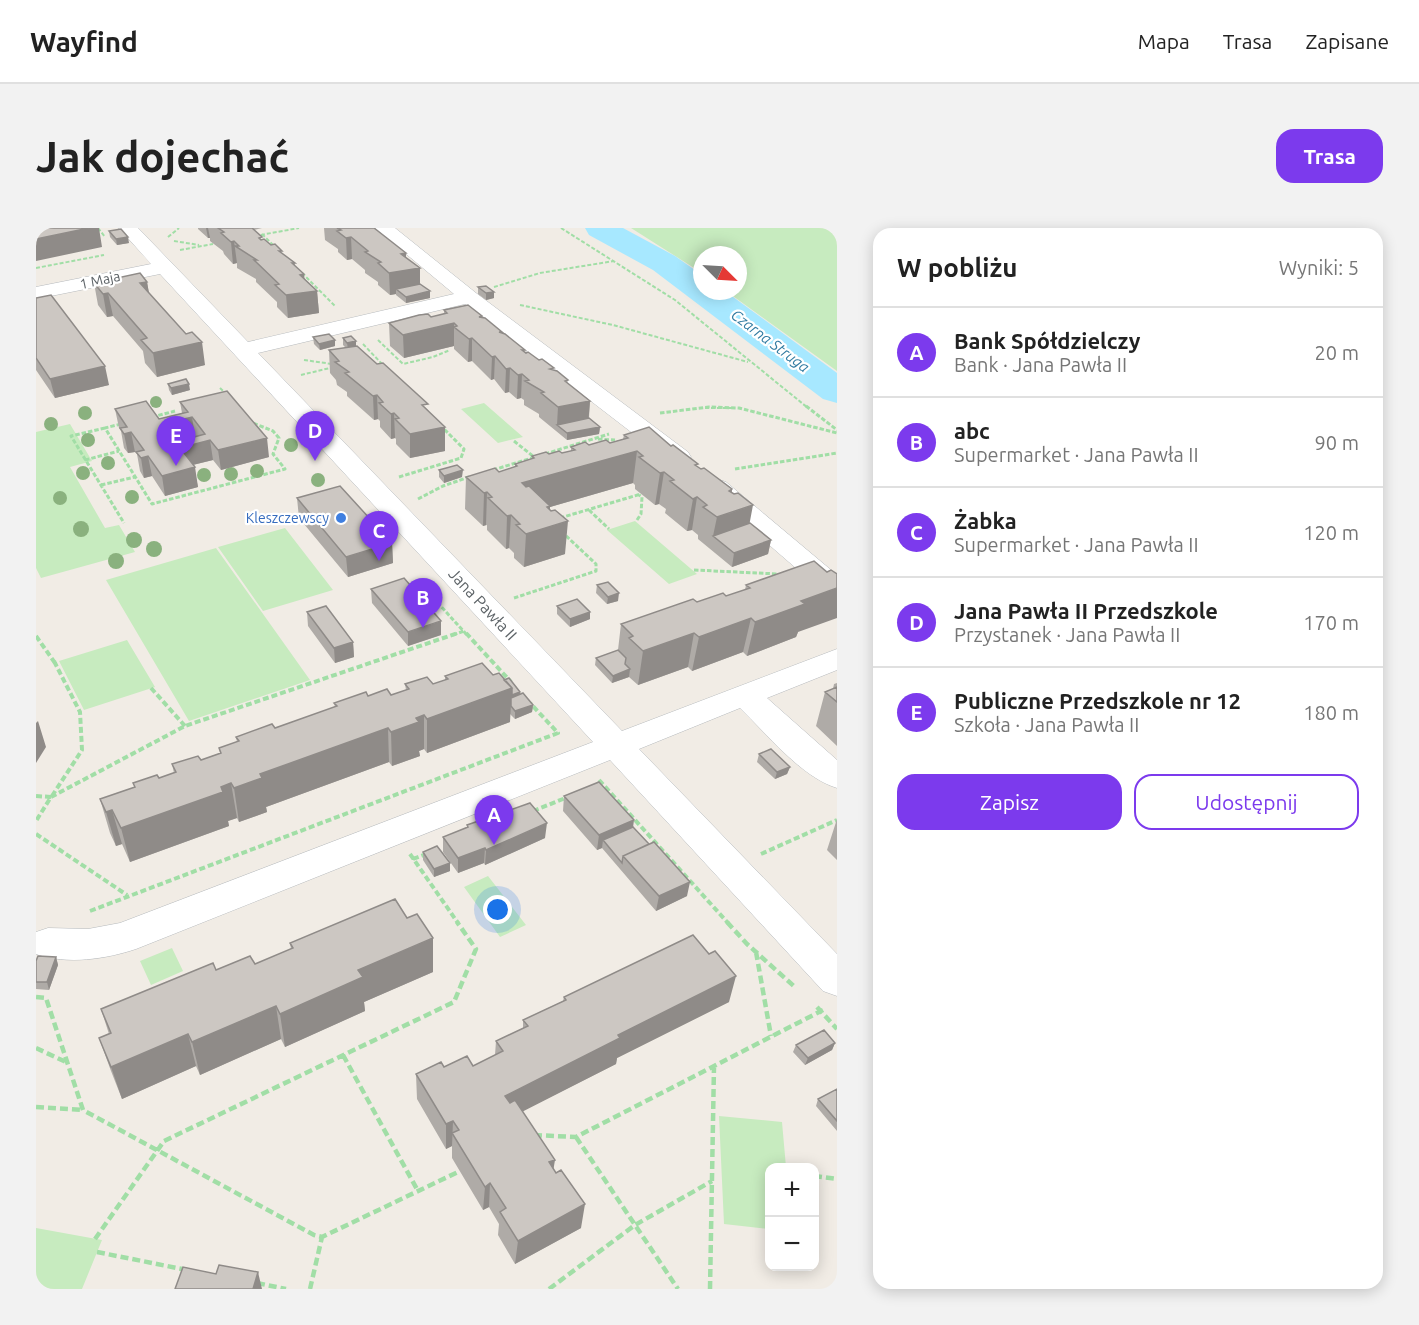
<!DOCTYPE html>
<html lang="pl">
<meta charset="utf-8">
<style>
:root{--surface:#fff;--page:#f2f2f2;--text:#222;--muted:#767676;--line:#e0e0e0;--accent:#7c3aed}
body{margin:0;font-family:Ubuntu,sans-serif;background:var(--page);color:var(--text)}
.controls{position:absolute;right:18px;bottom:18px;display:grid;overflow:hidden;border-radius:12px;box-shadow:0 3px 15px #0003}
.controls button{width:54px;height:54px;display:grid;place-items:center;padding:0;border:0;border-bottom:2px solid var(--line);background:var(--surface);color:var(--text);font:30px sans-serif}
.compass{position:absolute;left:657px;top:18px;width:54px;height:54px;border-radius:50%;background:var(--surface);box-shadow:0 3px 15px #0003;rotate:114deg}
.you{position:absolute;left:462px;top:682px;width:21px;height:21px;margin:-15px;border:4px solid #fff;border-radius:50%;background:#1a73e8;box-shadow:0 0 0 9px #1a73e833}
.badge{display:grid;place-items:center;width:39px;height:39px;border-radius:50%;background:var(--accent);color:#fff;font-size:20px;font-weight:700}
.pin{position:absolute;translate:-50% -50px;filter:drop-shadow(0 2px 3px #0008)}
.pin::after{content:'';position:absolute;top:32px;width:21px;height:18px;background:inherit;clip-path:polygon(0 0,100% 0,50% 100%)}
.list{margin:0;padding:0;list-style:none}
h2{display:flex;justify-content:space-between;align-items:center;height:78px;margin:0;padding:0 24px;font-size:26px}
h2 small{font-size:20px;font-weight:400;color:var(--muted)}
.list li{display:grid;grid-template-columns:39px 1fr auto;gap:18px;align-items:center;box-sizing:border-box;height:90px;padding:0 24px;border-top:2px solid var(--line)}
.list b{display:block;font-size:22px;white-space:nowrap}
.list p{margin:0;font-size:20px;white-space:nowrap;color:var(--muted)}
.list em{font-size:20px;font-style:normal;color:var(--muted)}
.actions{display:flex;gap:12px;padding:18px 24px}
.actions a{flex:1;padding:14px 0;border:2px solid var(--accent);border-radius:18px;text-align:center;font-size:21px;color:var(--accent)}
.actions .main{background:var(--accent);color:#fff}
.map{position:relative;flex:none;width:801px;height:1061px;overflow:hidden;border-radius:18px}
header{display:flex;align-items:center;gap:36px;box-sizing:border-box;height:84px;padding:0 30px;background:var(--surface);border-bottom:2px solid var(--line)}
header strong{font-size:28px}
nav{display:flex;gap:33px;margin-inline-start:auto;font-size:21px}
.intro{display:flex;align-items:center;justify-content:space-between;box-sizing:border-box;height:144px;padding:0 36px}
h1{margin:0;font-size:42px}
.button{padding:15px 27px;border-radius:18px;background:var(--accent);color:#fff;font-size:21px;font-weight:700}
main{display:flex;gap:36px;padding:0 36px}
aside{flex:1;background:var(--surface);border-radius:18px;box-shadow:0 3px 15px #0003}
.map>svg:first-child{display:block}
.green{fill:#c7ebbf}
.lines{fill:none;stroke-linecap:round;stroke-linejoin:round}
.river{fill:#a7e8ff;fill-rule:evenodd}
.minor-casing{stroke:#b6babd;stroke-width:1}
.path-far3{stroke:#a1dea6;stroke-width:2;stroke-dasharray:4 2;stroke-linecap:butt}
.path-far2{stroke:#a1dea6;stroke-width:3;stroke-dasharray:4.5 2;stroke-linecap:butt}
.path-far1{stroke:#a1dea6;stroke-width:4;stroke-dasharray:6 3;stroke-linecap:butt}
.path{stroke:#a1dea6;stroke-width:4.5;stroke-dasharray:8 4;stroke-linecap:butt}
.minor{fill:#fff;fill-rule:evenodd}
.tree{fill:#8ab17e}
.wall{fill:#afaba7}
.shaded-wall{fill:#8f8b88}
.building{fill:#ccc7c2;stroke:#8f8b88;stroke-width:1.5;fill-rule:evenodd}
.shop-dot{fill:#3f7fe0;stroke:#fff;stroke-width:2}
.labels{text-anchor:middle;stroke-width:4.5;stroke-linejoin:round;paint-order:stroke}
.far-street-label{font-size:14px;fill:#5d6367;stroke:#fff}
.far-shop-label{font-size:14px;fill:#366cbe;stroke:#fff;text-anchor:end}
.far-water-label{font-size:15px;font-style:italic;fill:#317ba1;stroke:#fff}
.street-label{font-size:16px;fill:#5d6367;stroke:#fff}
</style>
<header>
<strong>Wayfind</strong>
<nav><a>Mapa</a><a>Trasa</a><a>Zapisane</a></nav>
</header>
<div class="intro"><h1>Jak dojechać</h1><a class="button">Trasa</a></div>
<main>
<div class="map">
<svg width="801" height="1061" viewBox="0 0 801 1061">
<rect width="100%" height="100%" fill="#f1ece5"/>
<path class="green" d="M595,0H801V143L690,63H702V27H666V45Z
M448,175L487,209L462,215L425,181Z
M34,196L56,233L34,239L69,300L83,297L99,324L5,350L0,340V204Z
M599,293L661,346L633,356L571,302Z
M249,300L297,362L227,383L182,319Z
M180,320L274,452L153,493L70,352Z
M91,412L119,459L48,482L23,433Z
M452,648L490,697L464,709L428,659Z
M136,720L147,743L115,757L104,733Z
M683,888L746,894L750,939L734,940L733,1001L688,996Z
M0,1000L66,1012L46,1061H0Z"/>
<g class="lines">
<path class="river" d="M549,0H587L639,28L666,47V63H689L801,145V175L787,171L617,42L553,7Z"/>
<defs>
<path id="minor" d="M83,0H102L212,114L418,66L339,0H359L440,65L652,224L655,229L652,234L643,236L634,234L429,76L222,125L586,503L801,421V442L731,470L801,532V560C765,549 731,506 704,480L603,521L801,726V768L787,763L574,532L100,721C70,731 31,737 0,726V704L12,700L52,701L84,695L557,514L124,46L0,71V59L115,36Z
M681,251L690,254L801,347V369L791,367L672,264L668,259L672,254Z"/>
</defs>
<use href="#minor" class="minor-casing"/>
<path class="path-far3" d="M62,0L69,9
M525,0L639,72L772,180
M226,6L239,19
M219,8L263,0
M132,9L143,0
M138,13L163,17
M144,22L177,16
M0,40L68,27
M266,45L299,78
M458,59L504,45L578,33
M484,77L577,97L712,134
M342,112L367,136L397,129L414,122
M327,116L347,137
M268,132L296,136
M265,147L298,139
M184,160L190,166
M669,180H697"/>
<path class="path-far2" d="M770,178L801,202
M624,185L673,179L703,180L801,205
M116,189L139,183
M85,196L69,200L116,276L249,241L237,226L243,210L237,203L217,195
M69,200L35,208L88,295
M562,211L579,212
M478,213L498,229
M509,226L573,206
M49,232L83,223
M699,241L801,225
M457,242L499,229
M363,249L425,230L428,221L406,199
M65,257L99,249
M382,271L407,258L433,249
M553,282L573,301
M524,290L605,266
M601,292L605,286L606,269L603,267
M658,342L742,346
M391,359V363L431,407
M478,370L560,343V336L527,305
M417,407L428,403"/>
<path class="path-far1" d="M430,405L475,454
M0,408L19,435
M115,460L149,498
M563,552L692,695
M0,568L15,569L0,593
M16,568L46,522L44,484L19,435L23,433
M15,569L149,498L422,405
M497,583L532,569
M0,606L91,667
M374,626L422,695
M725,626L801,592
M377,631L390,626
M54,683L522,505L494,475"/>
<path class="path" d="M691,694L711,716L760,760
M720,724L735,808
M0,769L10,770L47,882L278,1007L286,1009L424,943
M781,779L801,801
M0,820L32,835
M307,827L382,963
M0,879L47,882
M498,907L540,909L787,782
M540,909L642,1061
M778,948L801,951
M59,1011L128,913L418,774L440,721L421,694
M61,1024L151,1042
M221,1055L250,1061
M274,1061L286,1009
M513,1061L599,997L676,953
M674,1061L678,838"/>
<use href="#minor" class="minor"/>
</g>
<g class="tree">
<circle cx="120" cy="174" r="6"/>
<circle cx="49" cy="185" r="7"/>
<circle cx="15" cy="196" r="7"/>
<circle cx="52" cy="212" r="7"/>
<circle cx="255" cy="217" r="7"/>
<circle cx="72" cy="235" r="7"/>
<circle cx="221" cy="243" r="7"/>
<circle cx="47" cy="245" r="7"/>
<circle cx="195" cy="246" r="7"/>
<circle cx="168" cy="247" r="7"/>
<circle cx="282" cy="252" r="7"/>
<circle cx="96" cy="269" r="7"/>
<circle cx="24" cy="270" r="7"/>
<circle cx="45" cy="301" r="8"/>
<circle cx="98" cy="312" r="8"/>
<circle cx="118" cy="321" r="8"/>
<circle cx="80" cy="333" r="8"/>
</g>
<path class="wall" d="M162,0H226L218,2L226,12L259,35V38L269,51L281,63L283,85L252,90L241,79V74L220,54V51L201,40V35L197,36L188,26L187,23L174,13V10H172L162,1Z
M288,0H338L370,29L384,40V56L394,70L370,75L360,67V66L354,67L342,57V54L329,45V42L316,31L311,32L302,24V21L289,12Z
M73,3L93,15L81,17L74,9Z
M111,54L113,66L169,137L121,149L109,135L107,123L77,88L71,89L62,77L58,55Z
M442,59L458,70L450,72L442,66Z
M0,70L73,157L19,170L0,142Z
M408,82L446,88V89L489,125L532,152L531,155L554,173L553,190L564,199L563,206L531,212L503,189V186L488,177V172L485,170L481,171L473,164L469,165L458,151L455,152L436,133L432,134L418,121V118L368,130L354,118L353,95L395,89L408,86Z
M277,109L299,112V118L284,122L278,116Z
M307,110L320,118L392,182L409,223L374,230L360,216V211L359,210L355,211L344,199V193L342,191L338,192L311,168V164L301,157L300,152L294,145L293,122L310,120L307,117Z
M132,156L154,162L136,167L133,162Z
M144,174L233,229L185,242L177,232L157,237L162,259L129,268L116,248L108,250L104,243L101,226L99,224L92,225L88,220L85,203L83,200L79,181L123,191L146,185Z
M588,207L635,218L661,239L696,261V265L714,295L735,312L732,326L696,339L662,311V307L656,302L651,303L629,285L630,281L623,276L619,277L599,261V257L597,255L514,279V281L529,326L488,339L478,330V325L473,320L470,321L451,302V297L447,298L429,281L430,249L463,244L479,239V236L496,231V228L526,225L535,223V219L574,215L587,211Z
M403,242L426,249L408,255L403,249Z
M261,270L356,315L357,335L312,349L263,290Z
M561,357L582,373L571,376L560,365Z
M710,357L762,404L760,409L711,428L707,424L656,443L652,439L602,457L593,449L576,455L559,437L560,430L582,422L585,396L661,374L690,368L709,362Z
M335,361L405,407L372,418L336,375Z
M521,378L554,384V391L534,399L521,386Z
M271,384L317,414L318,429L299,435L272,398Z
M457,447L468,452L484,464V466L497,477L496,484L479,491L474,486V494L391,525L388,521L383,523L384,528L356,538L353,534L230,579L231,584L203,594L201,590L192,593L193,598L94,634L86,616L80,618L74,605L64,571L99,559L97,555L123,550L138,545L136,536L165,532L184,525L183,520L201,514L200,509L239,500L299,479L298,475L332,468L355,467L370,462L369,456H397L409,452V448Z
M801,455V518L780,498L789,464L797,461L798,456Z
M723,526L754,539L751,546L739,551L721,534Z
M528,568L597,599L651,668L620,683L566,620L561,622L527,583Z
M801,591V632L791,622Z
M431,597L509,610L449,637L448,635L422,645L407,624V609L431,600Z
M387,624L414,643L398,649L387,632Z
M254,715L397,744L328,774L329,783L249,819L245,811L164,847L160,838L86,871L75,843L63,810L73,806L65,781L180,742L219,736L255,721Z
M20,729L22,737L13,762L0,761V733Z
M528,769L693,774L581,830L580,836L486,883L517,942L545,1000L479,1036L462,1007L463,996L453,979L447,982L416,930V918L410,921L381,871L380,846L408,839L437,838L459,827L460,813L487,800V792L527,773Z
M799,815L796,822L769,837L757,824L760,817Z
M801,861V903L780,878L782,871Z"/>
<path class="shaded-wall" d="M53,0H63L66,19L0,33V11Z
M170,0H172L174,10H172Z
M92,9L93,15L81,17L80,11Z
M315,9L316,31L311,32L310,10Z
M198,13L201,35L197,36L195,14Z
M370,25V42L384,40V62L360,61V66L354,67L353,45L365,26Z
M268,46L270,64L281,63L283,85L252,90L250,67L264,47Z
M111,54L115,76L104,55Z
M394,63V70L370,75V69Z
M458,64V70L450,72V65Z
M72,65L77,88L71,89L67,66Z
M418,95V118L368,130L367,107Z
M436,110V133L432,134L433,111Z
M299,112V118L284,122L283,116Z
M320,113V120L312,121L311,115Z
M166,114L169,137L121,149L117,125Z
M459,128L458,151L455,152L456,129Z
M69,138L73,157L19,170L14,151Z
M474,140L473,164L469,165L470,141Z
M486,146L485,170L481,171L482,147Z
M153,156L154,162L136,167L135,160Z
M341,167L342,191L338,192L337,168Z
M554,173L552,197H521L522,179Z
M358,185L359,210L355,211V186Z
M156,189L159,208L130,216L127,196Z
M409,199V223L374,230V206Z
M564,199L563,206L531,212V205Z
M95,204L99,224L92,225L88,206Z
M231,210L233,229L185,242L182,222Z
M174,212L177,232L148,239L144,220Z
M601,223L597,255L514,279L513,299L532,293L529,326L488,339L490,306L486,255Z
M112,228L116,248L108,250L105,230Z
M159,239L162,259L129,268L126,248Z
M427,242L426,249L408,255V248Z
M628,244L623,276L619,277L624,245Z
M696,261L692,286L717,277L711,309L677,308L681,289L693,263Z
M451,264L450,297L447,298L448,265Z
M661,269L656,302L651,303L657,271Z
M475,287L473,320L470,321L471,288Z
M735,312L732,326L696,339L698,325Z
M356,315L357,335L312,349L310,329Z
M801,360V390L762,404L760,409L711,428L719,394L765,373Z
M583,365L582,373L571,376L572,369Z
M554,384V391L534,399V391Z
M715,390L707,424L656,443L663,409Z
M405,393V407L372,418V404Z
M658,405L652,439L602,457L607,423Z
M317,414L318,429L299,435L298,420Z
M594,441L593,449L576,455L577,448Z
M476,460L484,464V471L475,475L474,494L391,525V491Z
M497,477L496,484L479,491V483Z
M388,487V521L383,523L384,528L356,538L355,504L380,490Z
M2,493L10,519L0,535V495Z
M352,500L353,534L230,579L231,584L203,594L198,560L224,546Z
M754,539L751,546L739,551L741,544Z
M195,555L201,590L192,593L193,598L94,634L85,600Z
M76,582L86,616L80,618L70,584Z
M598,592L596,607L567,612L566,620L561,622L563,607Z
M511,595L509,610L449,637L450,622Z
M449,620L448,635L422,645V630Z
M414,635V643L398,649V641Z
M654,654L651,668L620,683L623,668Z
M397,710V744L328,774L329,783L249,819L244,786L322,742Z
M20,729L22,737L13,762L11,754Z
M700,748L693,774L581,830L580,836L468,893L469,868L582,807Z
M240,778L245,811L164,847L156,814Z
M152,806L160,838L86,871L75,839Z
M799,815L796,822L769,837L772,830Z
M417,893L416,918L410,921V896Z
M519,932L515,956L513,934Z
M454,955L453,979L447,982L449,959Z
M549,976L545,1000L479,1036L482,1013Z
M222,1044L226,1061H217Z"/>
<path class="building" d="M0,0H53L0,11Z
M182,0H216L226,9L223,10L225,12L228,11L235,17L239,16L246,23H243L259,35H256L268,46L264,47L281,63L250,67L239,57L243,56L218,32H221L199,18H203L198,13L195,14L185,5L188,4Z
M301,0H338L370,25L365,26L384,40L353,45L342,35L345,34L329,24L332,23L315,9L310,10L301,3L305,2Z
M85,1L92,9L80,11L73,3Z
M104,45L111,54L104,55L150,106L156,104L166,114L117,125L105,112L111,110L72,65L67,66L58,55Z
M384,56L394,63L370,69L360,61Z
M450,58L458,64L450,65L442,59Z
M15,67L69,138L14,151L0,130V70Z
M432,77L446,88L443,89L449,90L466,104H463L469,106L489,122H486L490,125L492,124L503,132L506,131L518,140L514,141L521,143L532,152L529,153L554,173L522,179L505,165L508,164L489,153L493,152L486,146L482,147L474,140L470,141L459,128L456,129L436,110L433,111L418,99L421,98L418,95L367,107L353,95L383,87L392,86L395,89L411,85L408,82Z
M293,106L299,112L283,116L277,109Z
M315,108L320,113L311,115L307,110Z
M321,118L341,136L347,135L392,176L386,177L409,199L374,206L359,191L363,190L358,185L355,186L343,175L347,174L341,167L337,168L309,145L313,144L299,134L303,133L293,122Z
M150,151L153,156L135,160L132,156Z
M191,163L231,210L182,222L174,212L144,220L159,239L126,248L112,228L105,230L100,224L108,222L95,204L88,206L84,200L91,199L79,181L110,173L123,191L152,184L144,174ZM156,189L169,206L140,214L127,196Z
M553,190L564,199L531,205L521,197Z
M613,199L635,218L637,217L662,236L659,237L665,241L668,240L696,261L693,263L698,266L702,265L717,277L681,289L667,279L671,277L661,269L657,271L634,253L638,252L628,244L624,245L603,229L607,228L601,223L486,255L490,259L493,258L514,278L511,279L515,283L519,282L532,293L490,306L480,297L484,296L475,287L471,288L452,270L456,269L451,264L448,265L430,249L459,240L463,244L481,238L479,236L498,230L496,228L510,224L513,226L523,223L526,225L539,222L535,219L549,214L553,217L570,212L574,215L592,210L588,207Z
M421,237L427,242L408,248L403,242Z
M304,258L356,315L310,329L261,270Z
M714,295L735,312L698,325L677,308Z
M778,333L791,344L795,342L801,346V360L765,373L769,376L719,394L715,390L663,409L658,405L607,423L593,410L597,408L585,396L657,371L661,374L687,365L690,368L714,360L710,357Z
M368,350L405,393L372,404L335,361Z
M572,354L583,365L572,369L561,357Z
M541,371L554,384L534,391L521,378Z
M290,378L317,414L298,420L271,384Z
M582,422L590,430L589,436L594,441L577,448L560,430Z
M446,435L457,447L463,445L476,460L391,491L388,487L380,490L383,494L355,504L352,500L224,546L226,550L198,560L195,555L185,559L187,564L85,600L76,582L70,584L64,571L99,559L97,555L121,547L123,550L140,544L136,536L162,528L165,532L185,525L183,520L203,513L200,509L236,496L239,500L301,478L298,475L330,464L332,468L351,461L355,467L373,461L369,456L391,449L397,456L412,451L409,448Z
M473,450L484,464L476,467V460L468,452Z
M801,459V474L789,464Z
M487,465L497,477L479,483L475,478V470Z
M735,521L754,539L741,544L723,526Z
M563,554L598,592L563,607L528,568Z
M494,575L511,595L450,622L449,620L422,630L407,609L432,599L431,597Z
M597,599L613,616L587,628L586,635L567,612Z
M618,614L654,654L623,668L587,628Z
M401,618L414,635L398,641L387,624Z
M359,671L371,690L381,686L397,710L322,742L327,749L244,786L240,778L156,814L152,806L75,839L63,810L75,805L65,781L177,735L180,742L214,728L219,736L257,720L254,715Z
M657,707L673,726L679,723L700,748L582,807L584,810L469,868L474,875L479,872L519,932L513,934L520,945L525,942L549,976L482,1013L464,984L470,980L454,955L449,959L416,905L423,902L417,893L410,896L380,846L405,834L408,839L431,828L437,838L467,823L460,813L492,798L487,792L530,772L528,769Z
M2,728L20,729L11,754H0V733Z
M788,802L799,815L772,830L760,817Z
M801,861V893L782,871Z
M183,1037L222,1044L217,1061H139L147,1039L180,1046Z"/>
<circle class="shop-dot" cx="305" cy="290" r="6"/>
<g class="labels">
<g class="far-street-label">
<text transform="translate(64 52) rotate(-12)" y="5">1 Maja</text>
</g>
<g class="far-shop-label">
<text x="293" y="295">Kleszczewscy</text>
</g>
<g class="far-water-label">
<text transform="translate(734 113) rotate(37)" y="5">Czarna Struga</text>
</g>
<g class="street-label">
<text transform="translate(447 376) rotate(47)" y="6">Jana Pawła II</text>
</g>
</g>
</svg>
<div class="controls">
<button>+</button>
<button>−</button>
</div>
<svg class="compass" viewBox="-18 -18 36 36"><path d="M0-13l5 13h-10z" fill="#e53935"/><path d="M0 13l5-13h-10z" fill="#767676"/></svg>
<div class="you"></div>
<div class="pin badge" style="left:458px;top:617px">A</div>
<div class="pin badge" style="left:387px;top:400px">B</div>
<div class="pin badge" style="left:343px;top:333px">C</div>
<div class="pin badge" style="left:279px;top:233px">D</div>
<div class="pin badge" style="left:140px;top:238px">E</div>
</div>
<aside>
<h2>W pobliżu<small>Wyniki: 5</small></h2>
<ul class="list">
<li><span class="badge">A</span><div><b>Bank Spółdzielczy</b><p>Bank · Jana Pawła II</p></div><em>20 m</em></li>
<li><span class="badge">B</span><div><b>abc</b><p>Supermarket · Jana Pawła II</p></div><em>90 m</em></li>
<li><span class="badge">C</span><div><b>Żabka</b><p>Supermarket · Jana Pawła II</p></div><em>120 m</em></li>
<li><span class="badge">D</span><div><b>Jana Pawła II Przedszkole</b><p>Przystanek · Jana Pawła II</p></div><em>170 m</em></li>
<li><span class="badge">E</span><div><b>Publiczne Przedszkole nr 12</b><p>Szkoła · Jana Pawła II</p></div><em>180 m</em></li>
</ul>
<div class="actions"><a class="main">Zapisz</a><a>Udostępnij</a></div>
</aside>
</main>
